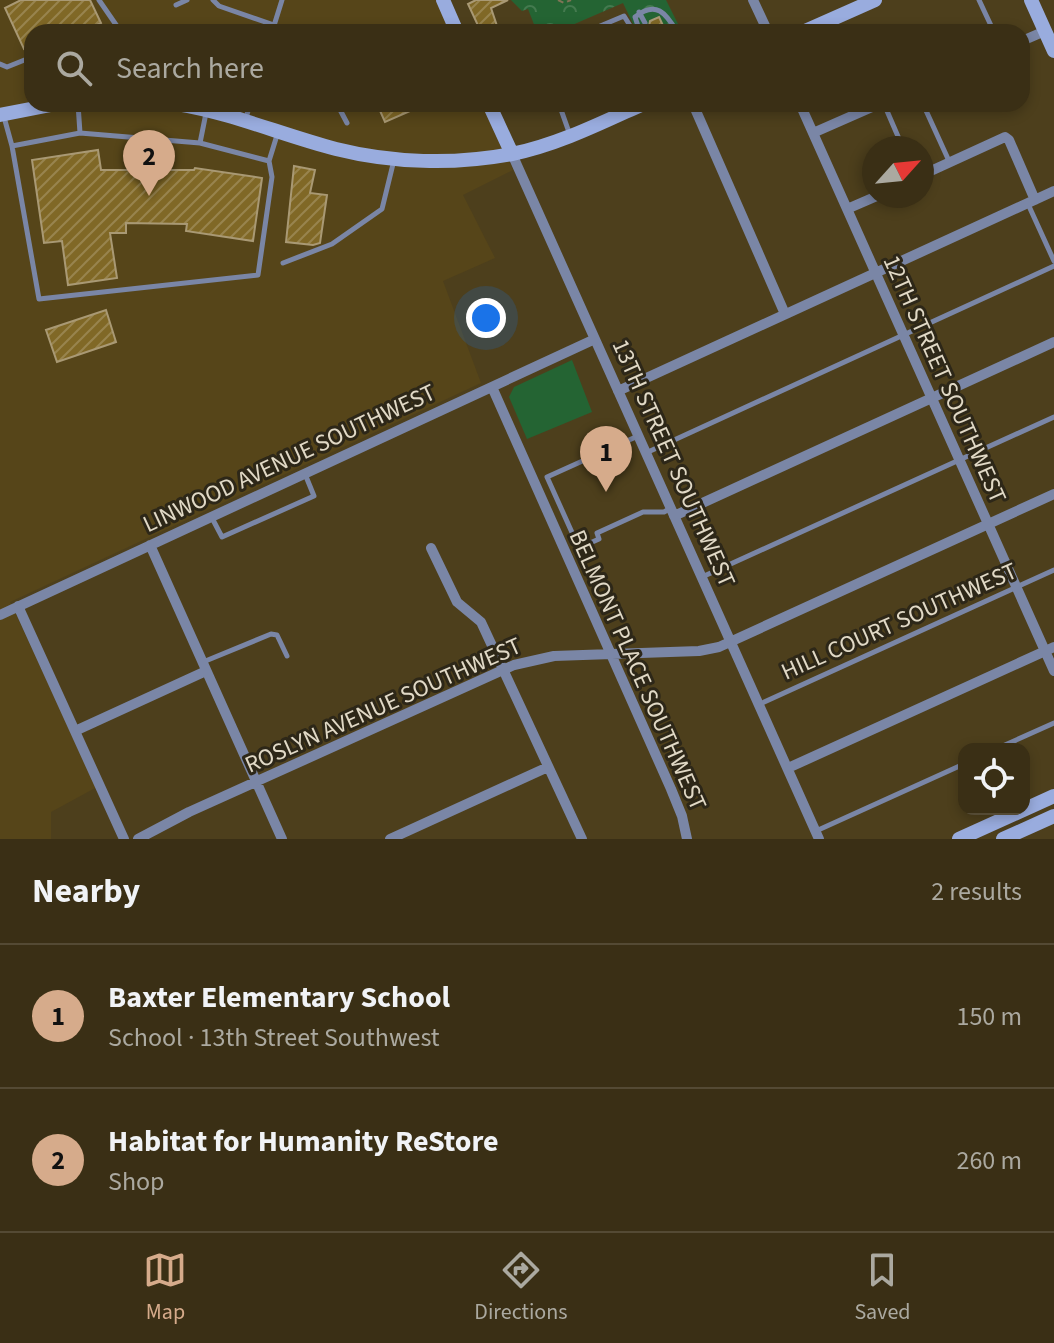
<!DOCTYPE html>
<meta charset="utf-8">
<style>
:root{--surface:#3a2f15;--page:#41371e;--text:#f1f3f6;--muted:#aba9a0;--line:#544a34;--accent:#d6ab8b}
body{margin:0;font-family:"Source Sans 3",sans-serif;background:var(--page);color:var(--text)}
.controls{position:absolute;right:24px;bottom:24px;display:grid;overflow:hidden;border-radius:16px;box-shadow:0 4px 12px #0003}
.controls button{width:72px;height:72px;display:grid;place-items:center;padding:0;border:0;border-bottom:2px solid var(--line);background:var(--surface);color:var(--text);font:40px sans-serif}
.compass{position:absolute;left:862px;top:136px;width:72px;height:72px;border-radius:50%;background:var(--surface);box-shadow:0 4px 12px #0003;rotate:63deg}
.you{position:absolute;left:486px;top:318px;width:28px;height:28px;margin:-20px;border:6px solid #fff;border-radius:50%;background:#1a73e8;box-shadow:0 0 0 12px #1a73e833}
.badge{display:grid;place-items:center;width:52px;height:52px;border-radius:50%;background:var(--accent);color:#111;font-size:26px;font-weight:700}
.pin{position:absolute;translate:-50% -66px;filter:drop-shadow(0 2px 4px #0008)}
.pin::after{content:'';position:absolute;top:42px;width:28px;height:24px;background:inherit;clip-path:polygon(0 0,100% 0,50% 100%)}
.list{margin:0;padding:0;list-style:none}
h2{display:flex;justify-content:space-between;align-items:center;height:104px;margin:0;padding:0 32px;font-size:34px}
h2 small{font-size:26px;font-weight:400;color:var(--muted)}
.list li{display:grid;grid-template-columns:52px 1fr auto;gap:24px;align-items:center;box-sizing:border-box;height:144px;padding:0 32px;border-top:2px solid var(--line)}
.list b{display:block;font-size:30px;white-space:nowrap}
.list p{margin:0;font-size:26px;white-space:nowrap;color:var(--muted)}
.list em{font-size:26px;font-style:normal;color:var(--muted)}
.icon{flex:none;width:44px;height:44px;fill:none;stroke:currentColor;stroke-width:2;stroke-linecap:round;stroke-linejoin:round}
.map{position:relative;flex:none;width:1054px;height:839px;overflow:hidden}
.search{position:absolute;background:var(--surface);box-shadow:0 4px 12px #0003;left:24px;right:24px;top:24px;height:88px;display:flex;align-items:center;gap:20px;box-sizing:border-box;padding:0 28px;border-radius:24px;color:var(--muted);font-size:30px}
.sheet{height:392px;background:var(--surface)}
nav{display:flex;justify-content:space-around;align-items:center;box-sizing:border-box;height:112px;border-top:2px solid var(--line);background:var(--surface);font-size:22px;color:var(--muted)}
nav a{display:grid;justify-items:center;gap:4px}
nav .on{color:var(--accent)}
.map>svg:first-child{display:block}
.built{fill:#564519}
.park{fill:url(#park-crowns)}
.pitch{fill:#246433}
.building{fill:url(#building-hatch);stroke:#a99974;stroke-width:2}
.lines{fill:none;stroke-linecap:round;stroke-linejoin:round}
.path{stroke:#807456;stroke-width:2;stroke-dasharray:6 4;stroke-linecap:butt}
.lane{stroke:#7a86a6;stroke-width:5}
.street{stroke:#7a86a6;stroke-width:10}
.secondary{stroke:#99acde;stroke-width:14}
.labels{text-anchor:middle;stroke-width:6;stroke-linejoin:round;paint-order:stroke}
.street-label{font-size:24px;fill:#e1d9c6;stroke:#2d2718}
</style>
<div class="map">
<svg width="1054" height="839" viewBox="0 0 1054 839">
<defs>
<pattern id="park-crowns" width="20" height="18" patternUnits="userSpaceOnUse" patternTransform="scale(2)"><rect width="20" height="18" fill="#246433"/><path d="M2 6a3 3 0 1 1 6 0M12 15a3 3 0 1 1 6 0" fill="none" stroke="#447a4f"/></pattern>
<pattern id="building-hatch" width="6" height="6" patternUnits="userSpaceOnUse" patternTransform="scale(2)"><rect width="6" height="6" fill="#806826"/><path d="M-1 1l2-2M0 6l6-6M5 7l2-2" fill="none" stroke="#98844e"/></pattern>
</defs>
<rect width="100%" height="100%" fill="#4d3f1c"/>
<path class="built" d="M0,0H436L450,32H32V104H483L513,170L463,195L495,258L443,281L481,383L10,602L97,787L51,812V839H0Z"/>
<path class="park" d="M511,0H666L682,32H637L623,3L556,32H537L528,9L522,11Z"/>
<path class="pitch" d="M572,360L592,412L527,439L509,397L514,387Z"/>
<path class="building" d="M21,0H90L101,23L83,32H75L72,26L60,32H32V45L24,49L5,8Z
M476,0H508L491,8L497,26L481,32L468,4Z
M659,17L666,32H645V28L649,26L650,21Z
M377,104H426L385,122Z
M98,150L101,170H145V167H154V170H194L195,168L262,178L253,241L186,231L187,224L126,223V233H110L117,278L68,285L62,241L44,243L32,160Z
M294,166L315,170L310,193L327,195L320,243L313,245L286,242Z
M106,310L116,342L57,362L46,330Z"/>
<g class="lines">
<path class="path" d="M558,0L564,3L571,0"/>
<path class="lane" d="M99,0L121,32
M213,0L219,6L274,25
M979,0L994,32
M176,5L187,0
M639,12L645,23
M272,32L282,0
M586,32L624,16L634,32
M640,32L635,17C656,0 666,13 677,32
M0,64L7,67L32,57
M78,104L80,133
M337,104L347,123
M559,104L570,135
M884,104L903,148
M923,104L949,161
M4,117L12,146L80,133L200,143L269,161L278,132
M246,118L250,104
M200,143L206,113
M12,146L39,299L258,275L272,177L269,161
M1028,204L1054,261
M283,263L332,244L382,209L394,160
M638,436L547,477L579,548L599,539L597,533L643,512H664L671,508
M648,452L1054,266
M212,518L222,537L314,496L305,474
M702,577L1054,417
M203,662L271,634L277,635L287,656
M760,704L1054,570
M996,749L1054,723
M816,831L964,764"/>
<path class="street" d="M753,0L768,32
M1022,41L1045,31
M693,104L785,314
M800,104L1054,671
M813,133L879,104
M512,154L819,839
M922,175L1005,137L1009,140L1035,200
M847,209L877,196
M492,387L671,789L682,816L687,839
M618,391L1054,191
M674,516L1054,342
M150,545L282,839
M431,548L457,602L481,622L582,839
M18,606L124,839
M0,615L595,339
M75,731L206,671
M788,768L1054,647
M138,839L189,812L514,665L554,656L699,651L719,647L1054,494
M390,839L548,767"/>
<path class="secondary" d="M443,0L457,32
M1031,0L1054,51
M803,32L875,0
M177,104C232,113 282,135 336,149C392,163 454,165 512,154C557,145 601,123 643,104
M489,104L512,154
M0,115L56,104
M959,839L1054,796
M1003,839L1054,816"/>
</g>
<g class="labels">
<g class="street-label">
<text transform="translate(945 379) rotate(66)" y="8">12TH STREET SOUTHWEST</text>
<text transform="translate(289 458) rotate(-25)" y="8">LINWOOD AVENUE SOUTHWEST</text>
<text transform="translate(674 463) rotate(66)" y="8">13TH STREET SOUTHWEST</text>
<text transform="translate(899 621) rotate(-24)" y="8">HILL COURT SOUTHWEST</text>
<text transform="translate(638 670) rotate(66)" y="8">BELMONT PLACE SOUTHWEST</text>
<text transform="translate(383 705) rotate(-24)" y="8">ROSLYN AVENUE SOUTHWEST</text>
</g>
</g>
</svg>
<div class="controls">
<button><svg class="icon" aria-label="locate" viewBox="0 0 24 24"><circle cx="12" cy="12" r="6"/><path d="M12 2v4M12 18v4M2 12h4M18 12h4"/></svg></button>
</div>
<svg class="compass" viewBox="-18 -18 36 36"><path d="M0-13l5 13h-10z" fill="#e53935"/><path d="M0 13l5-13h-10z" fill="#aba9a0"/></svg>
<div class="you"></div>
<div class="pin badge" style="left:606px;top:492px">1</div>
<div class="pin badge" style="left:149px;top:196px">2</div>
<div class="search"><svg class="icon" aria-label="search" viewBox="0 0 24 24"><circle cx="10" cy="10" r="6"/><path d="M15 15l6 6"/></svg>Search here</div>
</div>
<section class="sheet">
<h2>Nearby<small>2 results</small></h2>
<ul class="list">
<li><span class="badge">1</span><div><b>Baxter Elementary School</b><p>School · 13th Street Southwest</p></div><em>150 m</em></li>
<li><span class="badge">2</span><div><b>Habitat for Humanity ReStore</b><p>Shop</p></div><em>260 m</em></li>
</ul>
</section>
<nav>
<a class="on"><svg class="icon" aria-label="map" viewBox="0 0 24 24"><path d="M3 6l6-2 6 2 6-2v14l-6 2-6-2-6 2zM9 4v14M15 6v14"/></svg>Map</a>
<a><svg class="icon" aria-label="directions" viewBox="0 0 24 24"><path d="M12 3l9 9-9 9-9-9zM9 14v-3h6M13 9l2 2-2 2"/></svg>Directions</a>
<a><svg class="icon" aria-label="saved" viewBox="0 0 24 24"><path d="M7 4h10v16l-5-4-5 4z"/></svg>Saved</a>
</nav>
